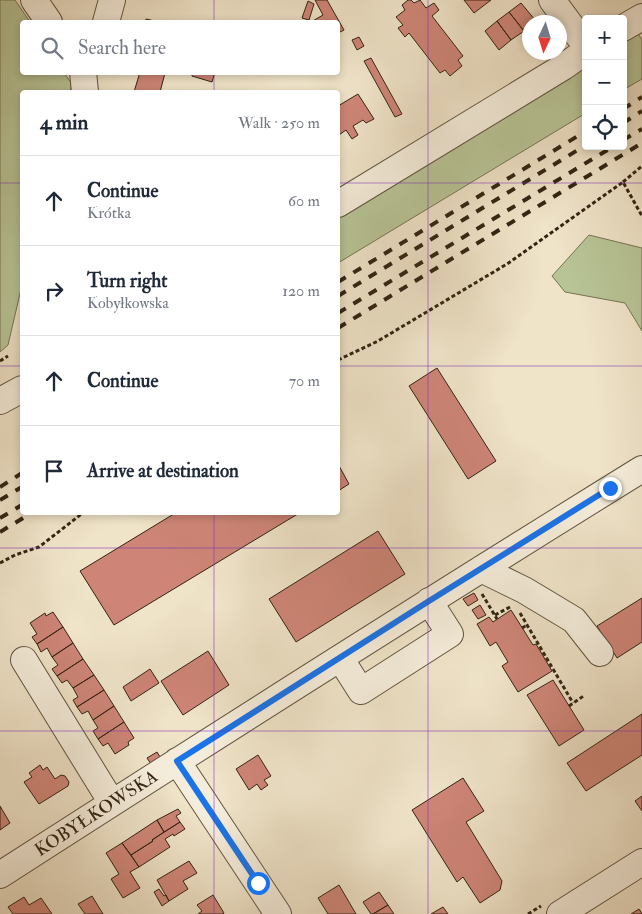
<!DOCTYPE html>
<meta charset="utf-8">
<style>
:root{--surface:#fff;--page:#f2f2f3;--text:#1f2937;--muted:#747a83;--line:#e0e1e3}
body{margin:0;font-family:"IM FELL Double Pica",serif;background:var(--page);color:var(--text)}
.controls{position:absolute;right:15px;top:15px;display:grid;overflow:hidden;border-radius:5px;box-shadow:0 2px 8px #0003}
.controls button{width:45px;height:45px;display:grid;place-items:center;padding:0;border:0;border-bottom:1px solid var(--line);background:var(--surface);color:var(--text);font:25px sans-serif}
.compass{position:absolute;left:522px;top:15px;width:45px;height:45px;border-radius:50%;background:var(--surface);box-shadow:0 2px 8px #0003;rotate:184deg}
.stop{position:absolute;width:15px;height:15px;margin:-11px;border:4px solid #1a73e8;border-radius:50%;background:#fff}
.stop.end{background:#1a73e8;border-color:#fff;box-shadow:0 1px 5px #0008}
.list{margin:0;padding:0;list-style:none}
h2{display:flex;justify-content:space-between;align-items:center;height:65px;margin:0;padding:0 20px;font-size:21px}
h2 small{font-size:16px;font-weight:400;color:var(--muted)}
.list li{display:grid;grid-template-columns:32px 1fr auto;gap:15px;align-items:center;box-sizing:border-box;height:90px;padding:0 20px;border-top:1px solid var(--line)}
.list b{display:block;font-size:19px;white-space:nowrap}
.list p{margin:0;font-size:16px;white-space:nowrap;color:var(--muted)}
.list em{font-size:16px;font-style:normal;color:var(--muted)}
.icon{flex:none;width:28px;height:28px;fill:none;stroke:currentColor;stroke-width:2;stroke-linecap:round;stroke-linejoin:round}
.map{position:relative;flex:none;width:642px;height:914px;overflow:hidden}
.search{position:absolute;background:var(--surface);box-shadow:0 2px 8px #0003;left:20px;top:20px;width:320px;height:55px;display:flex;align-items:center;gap:12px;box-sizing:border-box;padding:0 18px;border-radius:5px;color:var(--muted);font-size:19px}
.panel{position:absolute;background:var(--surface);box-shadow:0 2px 8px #0003;left:20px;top:90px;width:320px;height:425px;border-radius:5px}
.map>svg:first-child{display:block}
.green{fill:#b8c496;stroke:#767454}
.building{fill:#ce8577;stroke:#332413}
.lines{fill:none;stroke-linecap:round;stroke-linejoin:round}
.minor-casing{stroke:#625440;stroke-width:28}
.path{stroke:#332413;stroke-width:3;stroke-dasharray:4 2.5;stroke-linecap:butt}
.minor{stroke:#f5eddb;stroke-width:26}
.rail{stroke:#332413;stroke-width:4;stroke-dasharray:9 9;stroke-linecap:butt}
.route{stroke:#1a73e8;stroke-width:6}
.grid{fill:none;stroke:#7b2cbf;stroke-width:1;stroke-opacity:0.55}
.labels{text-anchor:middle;stroke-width:5;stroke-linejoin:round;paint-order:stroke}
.street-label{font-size:18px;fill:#332413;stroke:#f5eddb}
</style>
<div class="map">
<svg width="642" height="914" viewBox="0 0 642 914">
<rect width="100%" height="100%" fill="#efe3c8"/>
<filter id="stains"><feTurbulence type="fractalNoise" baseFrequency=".004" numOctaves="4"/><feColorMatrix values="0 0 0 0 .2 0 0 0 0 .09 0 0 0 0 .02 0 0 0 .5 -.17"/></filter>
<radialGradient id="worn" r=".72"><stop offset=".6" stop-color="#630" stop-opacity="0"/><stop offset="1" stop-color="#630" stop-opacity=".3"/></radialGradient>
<path class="green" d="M0,0H15L30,22H22V72L64,73L72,84L70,92H22V285L8,345L0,352Z
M636,30L642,40V79L623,90V38Z
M586,61V113L338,263V214Z
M589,235L642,248V331L625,303L565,292L552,276Z"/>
<path class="building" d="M315,0H327L344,30L338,33V22H311L323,15Z
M408,0H411L414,3L420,0L426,8L434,3L439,10L432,16L463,56L458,60L462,66L450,76L445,70L440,73L409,33L405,37L398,28L403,25L396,17L405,10L402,5Z
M464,0H491L474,13Z
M308,1L314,4L309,20L302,18Z
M521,3L536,21L534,22H530V26L524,31L509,12Z
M509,12L524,31L511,40L497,21Z
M146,19L159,22H146Z
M497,21L511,40L499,50L485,31Z
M359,37L364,46L357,50L352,40Z
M371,58L402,114L395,117L364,61Z
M140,72L165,73L160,92H134Z
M192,72H215L212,82L192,76Z
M358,94L374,119L366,123L363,120L353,126L358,135L352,139L346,130L339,135L338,133V106Z
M437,368L496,461L468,479L409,386Z
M338,464L349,484L338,491Z
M177,512H301L114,625L80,571Z
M378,531L405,574L296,642L269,599Z
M474,593L478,600L468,606L463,599Z
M642,598V642L617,658L597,626Z
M480,605L486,615L478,619L472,610Z
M511,610L533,645L536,644L552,671L518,692L502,666L508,662L496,642L490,646L477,624L489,617L493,622Z
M53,612L63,627L37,644L32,637L37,634L30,623L45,613L46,616Z
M63,627L73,643L52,657L47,648L41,652L37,644Z
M73,643L83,659L57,676L52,669L58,665L52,657Z
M208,651L229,685L183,715L161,681Z
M83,659L94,675L73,688L67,680L62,683L57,676Z
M150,669L159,683L131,701L123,687Z
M94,675L104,690L77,707L73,700L78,697L73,688Z
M553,680L584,730L559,746L527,695Z
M104,690L114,706L93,720L88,711L82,714L77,707Z
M114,706L124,722L98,739L93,731L98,728L93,720Z
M642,714V755L586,791L567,763Z
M124,722L134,738L128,742L129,745L115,754L108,743L103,746L98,739Z
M157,752L160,757L151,764L147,758Z
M258,755L271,776L264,780L268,785L261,790L257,784L249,790L236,769Z
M40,765L43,770L47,767L55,779L61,775L65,776L69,782L68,786L39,804L24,782L32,777L29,773Z
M463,778L484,811L466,822L502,881L500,890L480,903L463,877L457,882L412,810Z
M642,796V811L635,801Z
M0,806L10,823L0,830Z
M178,809L181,813L176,816L180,822L164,832L157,820Z
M157,820L164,832L152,840L153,841L131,855L122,843Z
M180,822L185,829L174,836L173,834L165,839L170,847L139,867L131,855L153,841L152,840Z
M122,843L139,867L130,872L140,888L123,898L111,879L119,874L106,853Z
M189,861L197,873L183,881L188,889L169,901L157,880Z
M339,885L356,914H328L318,898Z
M159,889L164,896L166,895L169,901L162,906L154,892Z
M379,892L388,905L373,914H371L363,902Z
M213,895L224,913L222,914H198L202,911L197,905Z
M92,896L103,914H85L78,904Z
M24,897L29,905L41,898L52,914H13L8,907Z
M388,905L394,914H373Z
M443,907L448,914H431Z
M639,909L642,914H631Z"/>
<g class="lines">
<defs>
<path id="minor" d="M34,0L49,22
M552,0L586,46
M106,22L112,0
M623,28L642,17
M83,72L85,92
M338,204L563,67L586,51
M0,401L22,389
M481,569L524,590L574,620L600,653
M340,658L361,691L450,634L429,601
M24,660L112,803
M177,761L278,914
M0,875C213,738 427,602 642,469
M560,914L642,862"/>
</defs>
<use href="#minor" class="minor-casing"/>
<path class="path" d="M623,182L642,166
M338,360L378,341L507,264L623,182L642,216
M0,361L8,356
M0,563L15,555L39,547L84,512
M482,594L497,619
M520,613L573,703
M495,615L510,607
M522,628L527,625
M569,706L585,695
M528,914L541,906"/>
<use href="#minor" class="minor"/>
<path class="rail" d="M623,109L642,97
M623,123L642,111
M623,140L642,129
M338,282L586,131
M338,296L586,145
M338,313L614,146
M338,328L642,143
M0,487L22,473
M0,500L22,487
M0,518L22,505
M0,532L33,512"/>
</g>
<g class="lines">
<path class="route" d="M258,883L177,761L429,601L610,488"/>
</g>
<path class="grid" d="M214,0V22M428,0V914M214,72V92M0,183H22M338,183H642M0,366H22M338,366H642M214,512V914M0,548H642M0,731H642"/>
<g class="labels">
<g class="street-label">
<text transform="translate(96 813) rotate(-33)" y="6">KOBYŁKOWSKA</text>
</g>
</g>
<rect width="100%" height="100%" filter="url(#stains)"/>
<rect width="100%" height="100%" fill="url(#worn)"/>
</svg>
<div class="controls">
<button>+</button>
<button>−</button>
<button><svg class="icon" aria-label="locate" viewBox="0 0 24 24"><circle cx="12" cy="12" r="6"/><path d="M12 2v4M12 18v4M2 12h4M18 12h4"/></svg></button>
</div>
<svg class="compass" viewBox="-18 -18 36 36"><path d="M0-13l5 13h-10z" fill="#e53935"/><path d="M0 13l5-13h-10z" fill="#747a83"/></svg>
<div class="stop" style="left:258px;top:883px"></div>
<div class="stop end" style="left:610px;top:488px"></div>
<div class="search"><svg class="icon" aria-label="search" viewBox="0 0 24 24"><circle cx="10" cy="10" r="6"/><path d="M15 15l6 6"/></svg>Search here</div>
<section class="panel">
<h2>4 min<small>Walk · 250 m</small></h2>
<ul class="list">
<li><svg class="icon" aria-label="ahead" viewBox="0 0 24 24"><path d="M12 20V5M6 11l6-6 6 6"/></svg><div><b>Continue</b><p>Krótka</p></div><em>60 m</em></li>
<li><svg class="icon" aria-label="right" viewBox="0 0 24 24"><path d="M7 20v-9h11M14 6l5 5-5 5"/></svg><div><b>Turn right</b><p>Kobyłkowska</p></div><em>120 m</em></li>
<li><svg class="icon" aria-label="ahead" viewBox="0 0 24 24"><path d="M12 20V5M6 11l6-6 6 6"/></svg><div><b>Continue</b></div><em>70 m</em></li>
<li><svg class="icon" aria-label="arrive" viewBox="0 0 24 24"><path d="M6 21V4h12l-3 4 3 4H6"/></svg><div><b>Arrive at destination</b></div></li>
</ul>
</section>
</div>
